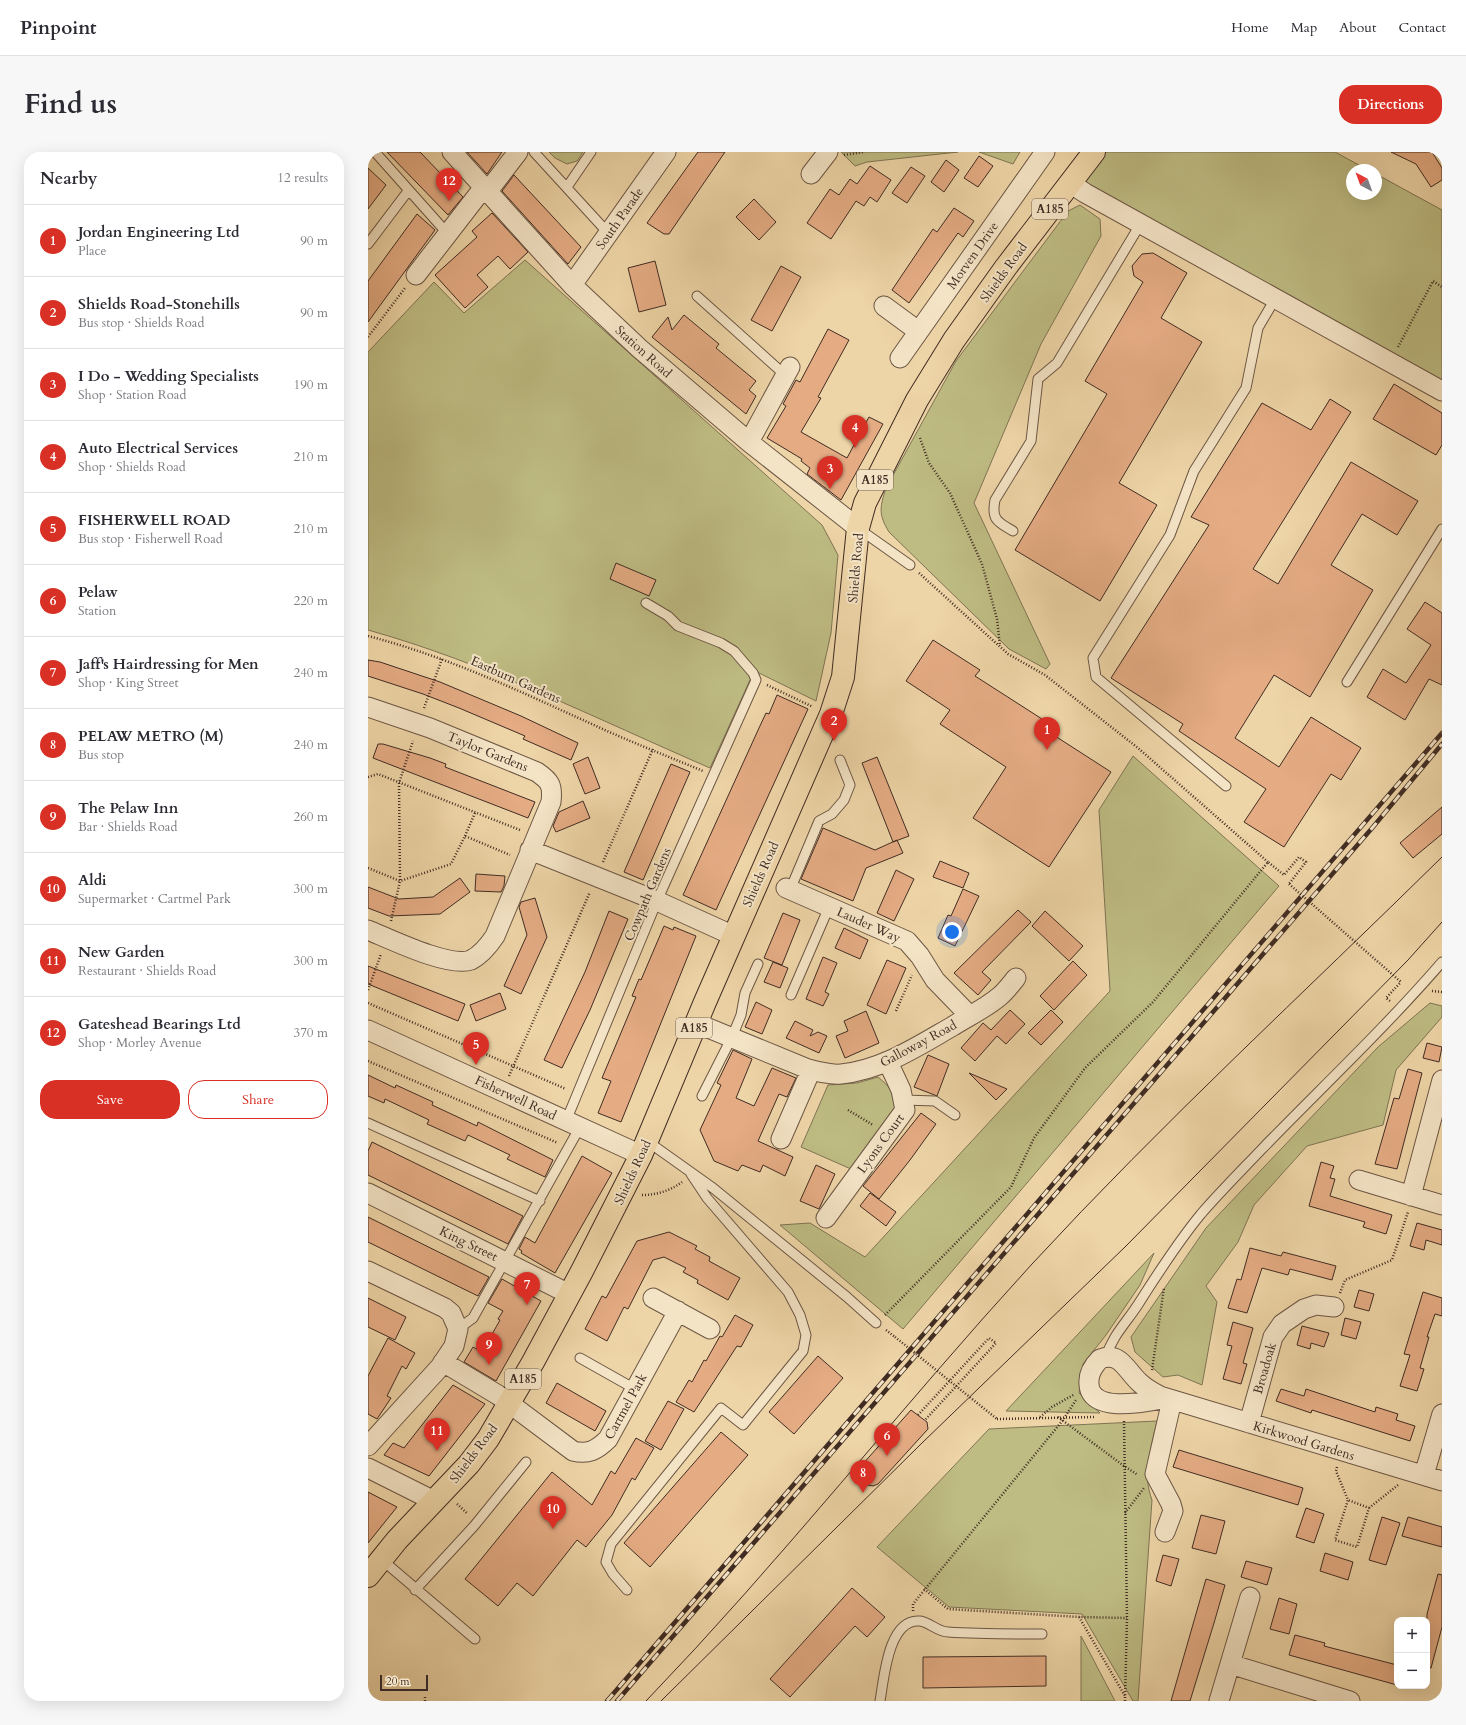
<!DOCTYPE html>
<meta charset="utf-8">
<style>
:root{--surface:#fff;--page:#f7f7f7;--text:#2b2b33;--muted:#7c7c81;--line:#e1e1e2;--accent:#d93025}
body{margin:0;font-family:Cardo,serif;background:var(--page);color:var(--text)}
.controls{position:absolute;right:12px;bottom:12px;display:grid;overflow:hidden;border-radius:8px;box-shadow:0 4px 16px #0002}
.controls button{width:36px;height:36px;display:grid;place-items:center;padding:0;border:0;border-bottom:1px solid var(--line);background:var(--surface);color:var(--text);font:20px sans-serif}
.compass{position:absolute;left:978px;top:12px;width:36px;height:36px;border-radius:50%;background:var(--surface);box-shadow:0 4px 16px #0002;rotate:319deg}
.scale{position:absolute;left:12px;bottom:10px;width:48px;box-sizing:border-box;padding-left:4px;border:2px solid #402c23;border-top:0;font-size:11px;line-height:14px;white-space:nowrap;color:#402c23;-webkit-text-stroke:3px #f4e4c6;paint-order:stroke}
.you{position:absolute;left:584px;top:780px;width:14px;height:14px;margin:-10px;border:3px solid #fff;border-radius:50%;background:#1a73e8;box-shadow:0 0 0 6px #1a73e833}
.badge{display:grid;place-items:center;width:26px;height:26px;border-radius:50%;background:var(--accent);color:#fff;font-size:13px;font-weight:700}
.pin{position:absolute;translate:-50% -33px;filter:drop-shadow(0 1px 2px #0008)}
.pin::after{content:'';position:absolute;top:21px;width:14px;height:12px;background:inherit;clip-path:polygon(0 0,100% 0,50% 100%)}
.list{margin:0;padding:0;list-style:none}
h2{display:flex;justify-content:space-between;align-items:center;height:52px;margin:0;padding:0 16px;font-size:17px}
h2 small{font-size:13px;font-weight:400;color:var(--muted)}
.list li{display:grid;grid-template-columns:26px 1fr auto;gap:12px;align-items:center;box-sizing:border-box;height:72px;padding:0 16px;border-top:1px solid var(--line)}
.list b{display:block;font-size:15px;white-space:nowrap}
.list p{margin:0;font-size:13px;white-space:nowrap;color:var(--muted)}
.list em{font-size:13px;font-style:normal;color:var(--muted)}
.actions{display:flex;gap:8px;padding:12px 16px}
.actions a{flex:1;padding:9px 0;border:1px solid var(--accent);border-radius:16px;text-align:center;font-size:14px;color:var(--accent)}
.actions .main{background:var(--accent);color:#fff}
.map{position:relative;flex:none;width:1074px;height:1549px;overflow:hidden;border-radius:16px}
header{display:flex;align-items:center;gap:24px;box-sizing:border-box;height:56px;padding:0 20px;background:var(--surface);border-bottom:1px solid var(--line)}
header strong{font-size:19px}
nav{display:flex;gap:22px;margin-inline-start:auto;font-size:14px}
.intro{display:flex;align-items:center;justify-content:space-between;box-sizing:border-box;height:96px;padding:0 24px}
h1{margin:0;font-size:28px}
.button{padding:10px 18px;border-radius:16px;background:var(--accent);color:#fff;font-size:14px;font-weight:700}
main{display:flex;gap:24px;padding:0 24px}
aside{flex:1;background:var(--surface);border-radius:16px;box-shadow:0 4px 16px #0002}
.map>svg:first-child{display:block}
.green{fill:#bebc83;stroke:#7f7453}
.building{fill:#e5ac84;stroke:#402c23}
.lines{fill:none;stroke-linecap:round;stroke-linejoin:round}
.service-casing{stroke:#6c5644;stroke-width:11}
.minor-casing{stroke:#6c5644;stroke-width:21}
.primary-casing{stroke:#402c23;stroke-width:24}
.path{stroke:#402c23;stroke-width:2.5;stroke-dasharray:1 2;stroke-linecap:butt}
.service{stroke:#f4e4c6;stroke-width:9}
.minor{stroke:#f4e4c6;stroke-width:19}
.primary{stroke:#eed5a7;stroke-width:22}
.tram{stroke:#402c23;stroke-width:1}
.rail-casing{stroke:#402c23;stroke-width:4.5}
.rail{stroke:#f4e4c6;stroke-width:3;stroke-dasharray:9;stroke-linecap:butt}
.path-bridge{stroke:#402c23;stroke-width:2.5;stroke-dasharray:1 2;stroke-linecap:butt}
.labels{text-anchor:middle;stroke-width:4;stroke-linejoin:round;paint-order:stroke}
.shield{fill:#f4e4c6;stroke:#766354;stroke-width:1}
.shield-label{font-size:12px;font-weight:bold;fill:#402c23}
.street-label{font-size:13px;fill:#402c23;stroke:#f4e4c6}
</style>
<header>
<strong>Pinpoint</strong>
<nav><a>Home</a><a>Map</a><a>About</a><a>Contact</a></nav>
</header>
<div class="intro"><h1>Find us</h1><a class="button">Directions</a></div>
<main>
<aside>
<h2>Nearby<small>12 results</small></h2>
<ul class="list">
<li><span class="badge">1</span><div><b>Jordan Engineering Ltd</b><p>Place</p></div><em>90 m</em></li>
<li><span class="badge">2</span><div><b>Shields Road-Stonehills</b><p>Bus stop · Shields Road</p></div><em>90 m</em></li>
<li><span class="badge">3</span><div><b>I Do - Wedding Specialists</b><p>Shop · Station Road</p></div><em>190 m</em></li>
<li><span class="badge">4</span><div><b>Auto Electrical Services</b><p>Shop · Shields Road</p></div><em>210 m</em></li>
<li><span class="badge">5</span><div><b>FISHERWELL ROAD</b><p>Bus stop · Fisherwell Road</p></div><em>210 m</em></li>
<li><span class="badge">6</span><div><b>Pelaw</b><p>Station</p></div><em>220 m</em></li>
<li><span class="badge">7</span><div><b>Jaff's Hairdressing for Men</b><p>Shop · King Street</p></div><em>240 m</em></li>
<li><span class="badge">8</span><div><b>PELAW METRO (M)</b><p>Bus stop</p></div><em>240 m</em></li>
<li><span class="badge">9</span><div><b>The Pelaw Inn</b><p>Bar · Shields Road</p></div><em>260 m</em></li>
<li><span class="badge">10</span><div><b>Aldi</b><p>Supermarket · Cartmel Park</p></div><em>300 m</em></li>
<li><span class="badge">11</span><div><b>New Garden</b><p>Restaurant · Shields Road</p></div><em>300 m</em></li>
<li><span class="badge">12</span><div><b>Gateshead Bearings Ltd</b><p>Shop · Morley Avenue</p></div><em>370 m</em></li>
</ul>
<div class="actions"><a class="main">Save</a><a>Share</a></div>
</aside>
<div class="map">
<svg width="1074" height="1549" viewBox="0 0 1074 1549">
<rect width="100%" height="100%" fill="#eed5a7"/>
<filter id="stains"><feTurbulence type="fractalNoise" baseFrequency=".005" numOctaves="4"/><feColorMatrix values="0 0 0 0 .2 0 0 0 0 .09 0 0 0 0 .02 0 0 0 .5 -.17"/></filter>
<radialGradient id="worn" r=".72"><stop offset=".6" stop-color="#630" stop-opacity="0"/><stop offset="1" stop-color="#630" stop-opacity=".3"/></radialGradient>
<path class="green" d="M181,0H215L209,9L199,12L187,6Z
M473,0H590L499,10L487,14Z
M611,0H652L645,12Z
M731,0H967L1000,18H984V42H1008V22L1074,58V228L708,31Z
M712,53L732,67L733,84L673,192L606,351L682,512L678,517L641,497L521,380C510,362 512,355 518,336L588,209L700,59Z
M157,108L454,373L470,403L463,481L448,549L391,521L382,528L342,616C229,567 118,511 0,478V200L66,130L96,161Z
M765,604L911,734L535,1177L412,1073L442,1071L497,1105L742,839L731,658Z
M1062,851L1074,854V865L1028,918L1015,973L939,994L886,1053L870,1090L838,1134L849,1150L834,1233L810,1223L795,1225L767,1200L763,1185L838,1076L1010,895Z
M510,925C521,934 527,941 529,955L483,1017L433,995L460,933L489,931Z
M786,1101L772,1133L738,1183L715,1212L711,1241L732,1261L638,1259Z
M789,1269C783,1296 774,1322 784,1348L770,1549H765L714,1462L581,1455L509,1395L621,1277Z
M713,1484L747,1549H713Z"/>
<path class="building" d="M19,0H52L95,45L80,63Z
M99,0H134L119,22Z
M330,0H357L301,82H296L279,71Z
M1023,0H1064L1074,16V28L1063,35L1048,12Z
M611,4L625,14L610,35L596,26Z
M578,8L591,18L576,40L563,30Z
M502,14L523,28L509,50L502,45L496,54L488,49L463,87L439,71L462,37L471,43L482,27L489,32Z
M543,15L557,24L539,51L524,41Z
M0,16L18,33L0,57Z
M146,23L213,95L200,112L134,39Z
M386,47L408,70L391,88L368,65Z
M586,56L606,69L595,85L590,81L541,151L524,138L565,77L569,80Z
M124,61L160,100L142,117L130,104L109,123L120,135L97,156L67,123L109,85L104,79Z
M49,62L67,78L0,170V129Z
M785,101L819,121L793,166L834,190L751,331L789,353L732,449L647,398L739,242L717,229L775,130L766,124L764,114L774,102Z
M287,109L298,153L271,160L260,116Z
M413,114L433,125L404,179L383,168Z
M316,163L351,192L348,196L388,229L381,238L388,244L378,262L284,185L300,165L304,178Z
M460,177L481,188L450,245L453,246L433,280L479,306L501,265L515,272L473,348L439,322L442,316L433,309L434,307L399,286L418,254L415,252L428,228L432,230Z
M1026,232L1074,261V293L1068,303L1005,267Z
M962,247L983,260L885,417L910,432L983,310L1050,349L1029,383L994,362L963,413L1005,438L942,545L906,523L867,586L911,615L943,565L993,596L973,628L963,622L916,695L876,670L898,637L811,579L815,572L743,526L841,373L823,365L894,251L943,278Z
M248,411L288,428L281,444L242,427Z
M1057,450L1074,461V533L1061,527L1037,568L999,545L1015,517L1038,531L1063,493L1039,477Z
M565,488L612,518L607,524L674,567L670,573L743,620L681,715L605,666L638,615L572,572L582,558L538,529Z
M0,508L12,510L72,530L153,564L210,591L203,608L155,587L157,584L91,556L55,542L0,524Z
M409,543L440,557L348,758L315,743L391,576L398,561L401,562Z
M10,592H15L62,606L78,612L77,615L167,650L160,666L5,606Z
M220,605L232,636L217,642L205,612Z
M509,605L541,684L525,690L494,611Z
M303,612L322,620L275,728L256,720Z
M215,649L222,666L188,680L185,674L191,660Z
M1074,655V682L1045,706L1032,691Z
M455,676L507,698L529,688L535,701L498,716L485,749L433,727Z
M572,709L601,721L595,736L565,725Z
M528,718L546,727L526,769L509,761Z
M108,722L137,724L136,734L133,740L107,739Z
M92,726L102,740L72,762L21,764L0,756V735L31,747L65,745Z
M595,737L611,744L587,794L570,786L580,763L583,764Z
M167,746L179,785L153,842L136,834L159,783L151,755L153,750Z
M650,758L663,770L614,820L623,828L610,843L586,821Z
M241,759L260,767L222,858L194,916L176,908L217,820Z
M677,759L715,794L701,809L664,774Z
M415,761L432,768L414,813L396,806Z
M296,774L305,778L306,775L328,784L253,970L230,961L243,929L234,926L268,845L264,844L271,827L273,828Z
M476,776L500,788L492,807L467,796Z
M455,805L469,811L457,840L461,842L455,854L438,847Z
M519,808L538,816L518,862L499,853Z
M705,809L719,823L686,858L672,844Z
M405,810L420,816L412,836L396,830Z
M0,814L97,852L90,869L0,832Z
M132,841L138,857L108,869L102,853Z
M388,850L404,858L394,882L377,875Z
M642,858L657,872L638,892L629,884L607,909L593,896L615,871L623,878Z
M683,858L695,870L673,893L660,881Z
M498,859L511,891L477,906L468,884L480,879L476,869Z
M427,869L445,878L442,884L450,880L459,884L451,901L418,886Z
M1059,891L1074,895L1071,910L1055,906Z
M365,898L384,907L368,946L386,954L404,916L428,926L419,945L411,942L390,989L425,1005L417,1024L395,1013L392,1020L374,1013L370,1019L346,1009L332,978L353,933L349,931Z
M560,903L581,912L569,944L546,935Z
M1040,917L1054,921L1029,1017L1007,1012L1026,946L1031,947Z
M601,921L639,937L628,948Z
M0,923L27,936L28,933L65,950L64,953L109,974L110,970L185,1008L177,1025L139,1007L142,1003L100,983L97,989L59,972L61,968L17,947L16,951L0,944Z
M553,961L568,972L542,1008L511,1047L495,1034Z
M4,990L155,1064L140,1092L0,1023V999Z
M214,1004L244,1021L187,1121L153,1101L154,1099L151,1097L157,1085L167,1091Z
M953,1010L966,1014L962,1026L967,1027L962,1044L1024,1063L1018,1082L995,1075L997,1070L941,1054Z
M448,1013L467,1022L451,1057L432,1049Z
M502,1041L528,1060L518,1074L492,1054Z
M0,1065L121,1125L110,1144L0,1090Z
M1049,1071L1074,1078V1093L1058,1088L1056,1098L1042,1094Z
M301,1080L329,1094L327,1097L342,1105L341,1109L372,1126L360,1148L329,1131L330,1128L315,1120L318,1116L296,1105L285,1108L260,1157L256,1155L239,1189L217,1177L234,1144L238,1146L269,1089Z
M882,1096L913,1104L915,1100L968,1114L964,1128L922,1117L920,1123L894,1116L879,1161L860,1156L869,1127L873,1128Z
M134,1127L173,1149L128,1229L96,1210L105,1195L114,1200L132,1168L130,1167L135,1159L120,1151Z
M991,1138L1006,1142L1001,1159L986,1155Z
M1055,1140L1074,1146V1164L1067,1162L1059,1185H1061L1052,1216L1056,1217L1049,1239L1032,1234L1042,1203L1036,1202Z
M0,1146L38,1165L27,1188L0,1175Z
M367,1163L385,1173L373,1195L369,1194L326,1260L308,1250L321,1228L324,1230L336,1208L338,1209L352,1184L354,1185Z
M977,1166L993,1170L988,1187L973,1183Z
M865,1170L885,1176L875,1211L879,1212L873,1232L855,1227L864,1194L859,1193Z
M934,1174L961,1181L956,1195L943,1191L942,1197L929,1193Z
M20,1186L47,1201L38,1217L34,1214L19,1244L23,1246L9,1267L0,1262V1224Z
M450,1204L475,1226L426,1282L401,1260Z
M189,1231L238,1259L227,1279L178,1251Z
M85,1233L117,1252L61,1324L16,1303L25,1291L36,1296Z
M913,1237L936,1244L938,1237L1007,1260L1008,1255L1030,1262L1028,1268L1047,1274L1042,1289L944,1258L943,1261L908,1249Z
M300,1249L316,1257L293,1298L277,1289Z
M543,1258L559,1270L560,1277L510,1332L505,1334L495,1332L491,1326L493,1314Z
M353,1280L380,1303L282,1415L256,1391Z
M268,1286L286,1296L267,1328L264,1326L244,1363L218,1395L209,1388L165,1444L149,1431L130,1454L97,1427L184,1320L224,1353L243,1319L247,1322Z
M811,1298L935,1336L930,1353L805,1315Z
M0,1340L29,1355L0,1391Z
M938,1356L956,1362L946,1391L928,1385Z
M833,1363L857,1369L848,1402L824,1396Z
M1014,1365L1032,1371L1018,1413L1001,1408Z
M1040,1365L1074,1375V1395L1034,1384Z
M957,1401L985,1410L980,1428L952,1419Z
M795,1403L811,1407L803,1434L788,1429Z
M878,1409L904,1416L899,1433L873,1425Z
M1070,1422L1074,1423V1475L1063,1516L1059,1515V1462Z
M838,1427L857,1433L846,1471L822,1549H803Z
M484,1436L517,1465L499,1485L487,1474L422,1545L402,1527Z
M911,1446L929,1452L921,1482L902,1477Z
M927,1483L957,1491L956,1494L1029,1513V1533L921,1503Z
M678,1504V1534L555,1536V1505Z"/>
<g class="lines">
<defs>
<path id="service" d="M7,0L79,81
M166,0L241,82
M199,35L223,0
M0,92L40,39
M329,144L417,223
M491,377L542,413
M645,379C630,370 623,368 627,348L663,289L670,227L689,211L773,71
M979,530L1074,377
M858,634L728,525L725,506L802,383L826,319L878,236L890,176L907,147
M422,738L451,669L464,662L476,648L482,633L472,608
M423,843L461,755
M334,944L364,885L373,863L377,841L390,812
M536,948L567,949L587,963
M198,969L289,749L388,528L385,521L366,499L353,491L310,474L300,464L278,451
M0,971L172,1049
M279,989L345,1036L479,1145L508,1171
M90,1177L105,1166L212,975
M738,1205C744,1184 759,1170 771,1151C790,1121 810,1090 833,1062C852,1040 873,1019 893,998C953,936 1017,876 1074,810
M212,1206L267,1237
M13,1407L107,1487
M47,1438L106,1374L158,1310
M259,1438L245,1422L238,1410L243,1392L353,1256L375,1273L435,1199L438,1183L432,1163L420,1140L339,1046L323,1022
M512,1549C516,1527 520,1466 552,1469C561,1470 570,1480 580,1480C611,1482 643,1482 674,1482"/>
<path id="minor" d="M84,0L204,133L271,196L381,290L490,376
M443,22L460,0
M702,31L717,41L1074,239
M120,39L150,0
M48,123L116,35
M204,133L298,0
M516,154L550,179
M532,206L677,0
M381,290L422,215
M0,555L62,576L169,620C182,629 185,633 183,650L127,784C121,793 113,803 103,808C81,816 22,787 0,778
M162,698L289,749L366,784
M418,736L539,789L552,804L567,828L602,864
M328,871L440,917C451,920 462,923 473,922C514,918 550,894 585,874C601,864 618,856 632,844C638,839 643,832 648,826
M0,878L273,1003
M413,987L443,918
M991,1028L1074,1053
M0,1041L201,1142
M1043,1044L1074,928
M458,1066L537,958L533,938L520,910
M0,1119L77,1156L83,1161L90,1177L86,1194L72,1215L0,1294
M285,1146L342,1177
M75,1210L130,1243L205,1299C220,1303 229,1298 240,1287L310,1159
M799,1246C781,1249 722,1263 721,1232C720,1222 725,1214 732,1207C752,1199 758,1218 771,1230C777,1236 784,1240 792,1244L1074,1329
M881,1271L905,1185L914,1172L936,1157L948,1153L966,1155
M0,1316L66,1349
M1056,1323L1074,1262
M797,1380L805,1359L803,1352L787,1322L804,1248
M862,1512L982,1549
M851,1549L882,1445"/>
<path id="primary" d="M0,1424L29,1388L101,1312L120,1287L165,1210L214,1119L273,1003L337,850L463,562L475,525L490,376L497,351L549,248L586,188L638,115L726,0"/>
</defs>
<use href="#service" class="service-casing"/>
<use href="#minor" class="minor-casing"/>
<use href="#primary" class="primary-casing"/>
<path class="path" d="M476,3L496,0
M0,185L37,136
M1030,195L1065,129L1074,135
M552,286L561,311L582,341L614,412L629,467L632,494
M551,421L640,502L677,523L770,596L900,710
M0,484C81,505 153,540 228,574C263,590 299,604 335,619
M399,533L445,555
M56,556L74,507
M0,625L10,622L152,678
M97,684L107,661
M235,710L285,597
M0,716L32,729L83,712L97,684L142,703
M23,769L32,729L31,631L45,589
M0,838L13,802
M1064,839L1074,840
M1022,849L1018,846L1033,830
M0,851L198,937
M528,859L544,823
M0,909L190,991
M141,924L222,740
M480,958L505,973
M274,1043C288,1043 302,1039 314,1030
M972,1141L977,1128L1024,1108L1040,1060
M517,1163L643,1035L666,986L717,916L785,850L900,710L916,723L931,705L938,710L921,732
M518,1178L527,1185
M784,1218L796,1136
M550,1263L621,1186L628,1191L557,1268
M672,1265L684,1255L707,1242
M690,1265L756,1314L770,1323
M629,1267L726,1265
M756,1269L759,1466L757,1549
M969,1315L968,1319L980,1348L967,1388L989,1395L1001,1356L980,1348
M89,1352L100,1362
M1001,1356L1030,1333
M757,1361L776,1336
M556,1437L580,1457L711,1465L759,1466
M545,1459V1452L695,1268L708,1248
M711,1465L757,1544
M57,1549V1544"/>
<use href="#service" class="service"/>
<use href="#minor" class="minor"/>
<use href="#primary" class="primary"/>
<path class="tram" d="M278,1549C413,1409 533,1255 664,1112C795,970 937,840 1074,705
M293,1549L554,1291L758,1094L1040,808L1074,770"/>
<defs>
<path id="rail" d="M239,1549L1074,581
M249,1549L1005,675L1074,592"/>
</defs>
<use href="#rail" class="rail-casing"/>
<use href="#rail" class="rail"/>
<path class="path-bridge" d="M921,732L1033,830
M527,1185L629,1267"/>
</g>
<g class="labels">
<g class="shield">
<rect x="664" y="47" width="36" height="20" rx="3"/>
<rect x="489" y="318" width="36" height="20" rx="3"/>
<rect x="308" y="866" width="36" height="20" rx="3"/>
<rect x="137" y="1217" width="36" height="20" rx="3"/>
</g>
<g class="shield-label">
<text x="682" y="61">A185</text>
<text x="507" y="332">A185</text>
<text x="326" y="880">A185</text>
<text x="155" y="1231">A185</text>
</g>
<g class="street-label">
<text transform="translate(251 66) rotate(-55)" y="5">South Parade</text>
<text transform="translate(604 103) rotate(-55)" y="5">Morven Drive</text>
<text transform="translate(635 120) rotate(-54)" y="5">Shields Road</text>
<text transform="translate(276 199) rotate(42)" y="5">Station Road</text>
<text transform="translate(487 416) rotate(-85)" y="5">Shields Road</text>
<text transform="translate(148 527) rotate(24)" y="5">Eastburn Gardens</text>
<text transform="translate(120 599) rotate(22)" y="5">Taylor Gardens</text>
<text transform="translate(392 722) rotate(-66)" y="5">Shields Road</text>
<text transform="translate(279 742) rotate(-67)" y="5">Cowpath Gardens</text>
<text transform="translate(501 772) rotate(24)" y="5">Lauder Way</text>
<text transform="translate(550 891) rotate(-28)" y="5">Galloway Road</text>
<text transform="translate(148 945) rotate(25)" y="5">Fisherwell Road</text>
<text transform="translate(512 991) rotate(-54)" y="5">Lyons Court</text>
<text transform="translate(264 1020) rotate(-65)" y="5">Shields Road</text>
<text transform="translate(101 1091) rotate(26)" y="5">King Street</text>
<text transform="translate(896 1216) rotate(-74)" y="5">Broadoak</text>
<text transform="translate(257 1254) rotate(-61)" y="5">Cartmel Park</text>
<text transform="translate(936 1288) rotate(17)" y="5">Kirkwood Gardens</text>
<text transform="translate(105 1301) rotate(-53)" y="5">Shields Road</text>
</g>
</g>
<rect width="100%" height="100%" filter="url(#stains)"/>
<rect width="100%" height="100%" fill="url(#worn)"/>
</svg>
<div class="controls">
<button>+</button>
<button>−</button>
</div>
<svg class="compass" viewBox="-18 -18 36 36"><path d="M0-13l5 13h-10z" fill="#e53935"/><path d="M0 13l5-13h-10z" fill="#7c7c81"/></svg>
<div class="scale">20 m</div>
<div class="you"></div>
<div class="pin badge" style="left:679px;top:598px">1</div>
<div class="pin badge" style="left:466px;top:589px">2</div>
<div class="pin badge" style="left:462px;top:337px">3</div>
<div class="pin badge" style="left:487px;top:296px">4</div>
<div class="pin badge" style="left:108px;top:913px">5</div>
<div class="pin badge" style="left:519px;top:1304px">6</div>
<div class="pin badge" style="left:159px;top:1153px">7</div>
<div class="pin badge" style="left:495px;top:1341px">8</div>
<div class="pin badge" style="left:121px;top:1213px">9</div>
<div class="pin badge" style="left:185px;top:1377px">10</div>
<div class="pin badge" style="left:69px;top:1299px">11</div>
<div class="pin badge" style="left:81px;top:49px">12</div>
</div>
</main>
